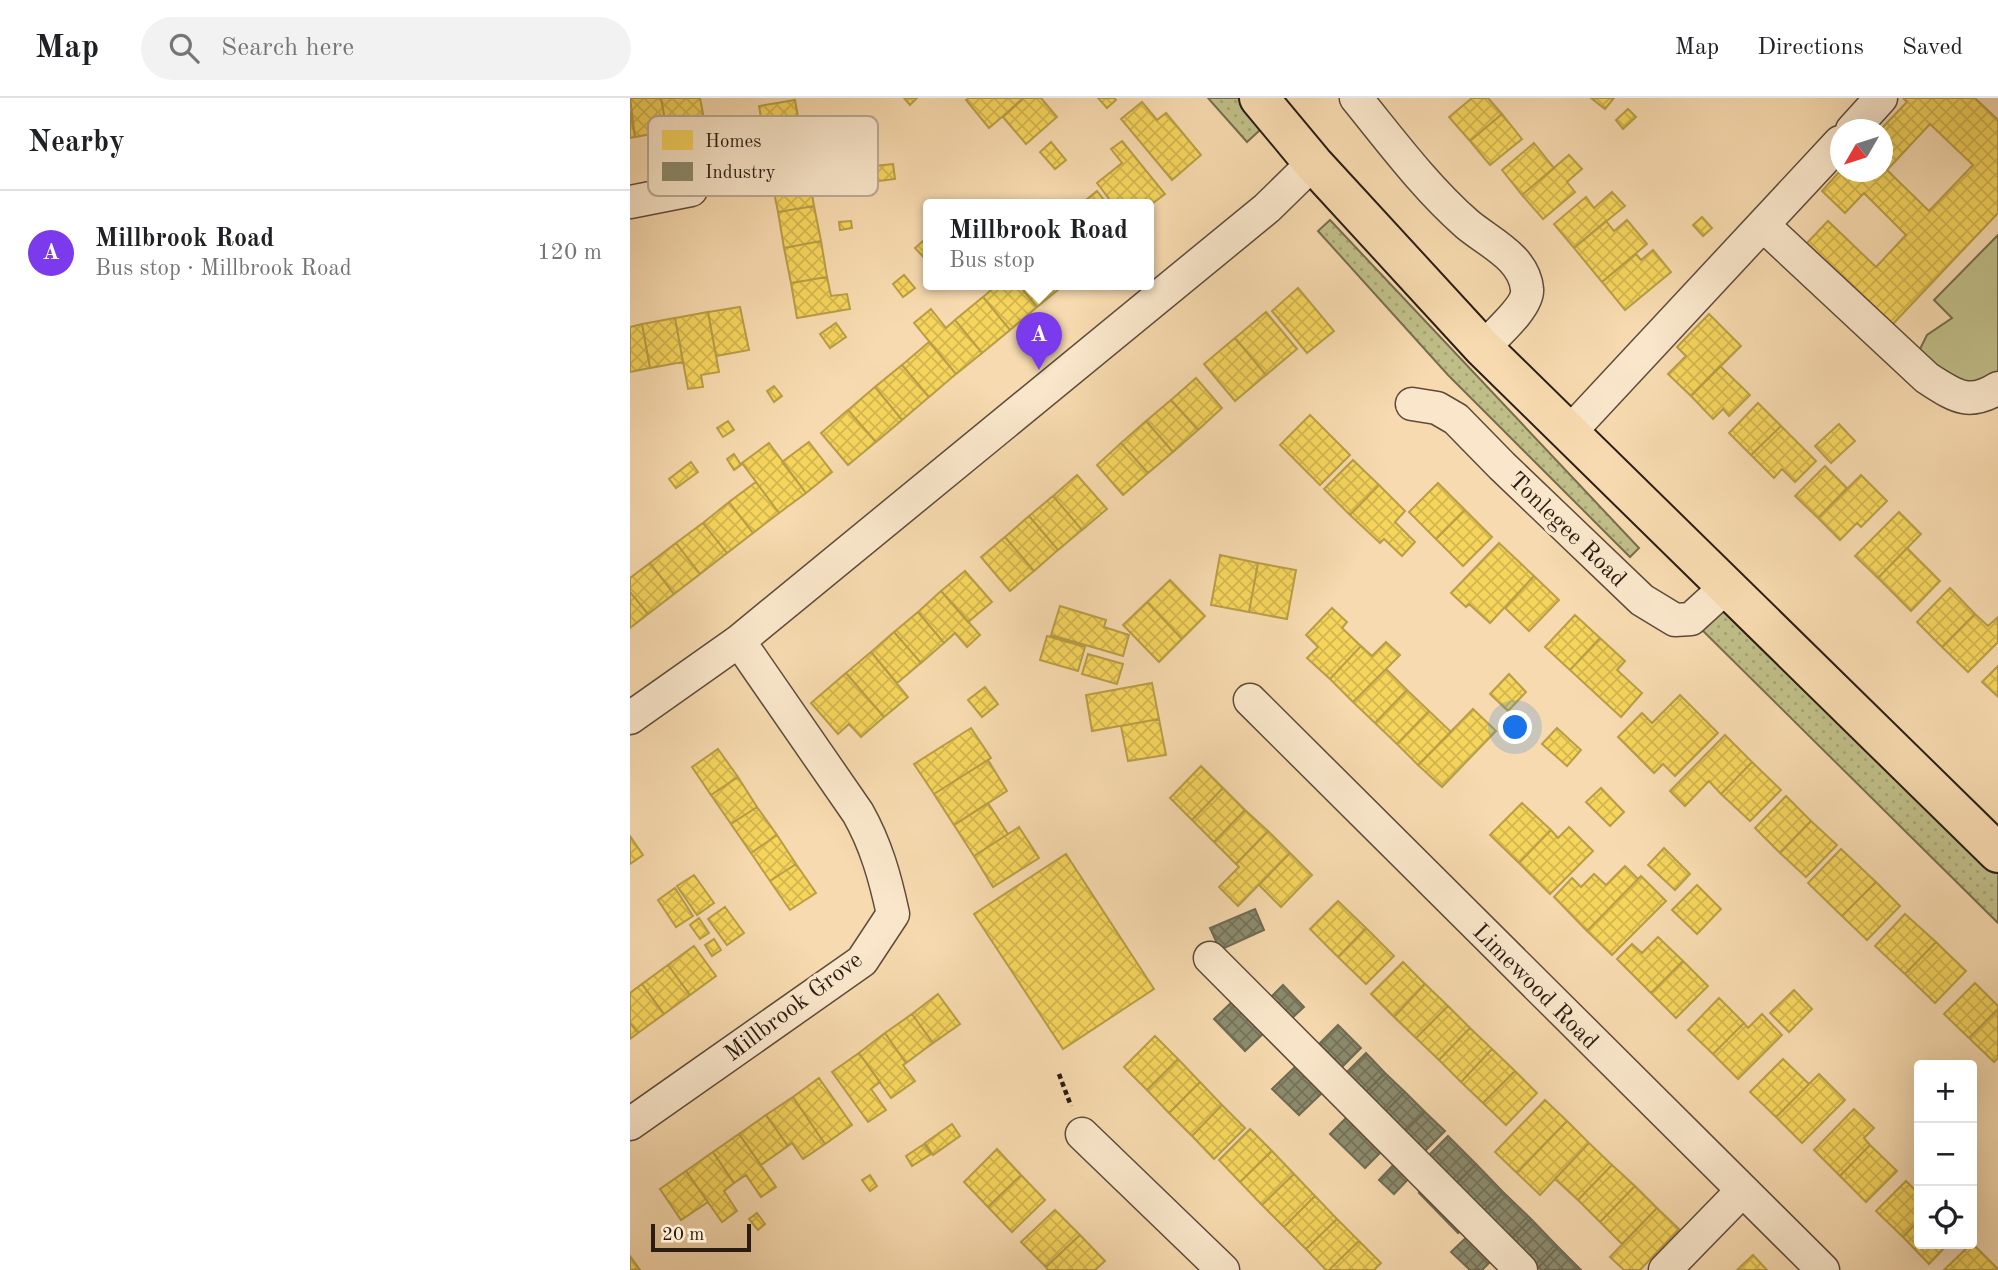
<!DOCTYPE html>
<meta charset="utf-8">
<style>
:root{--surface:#fff;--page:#f2f2f2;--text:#202124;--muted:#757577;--line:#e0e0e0;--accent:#7c3aed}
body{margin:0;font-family:"Old Standard TT",serif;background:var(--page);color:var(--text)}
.controls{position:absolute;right:21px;bottom:21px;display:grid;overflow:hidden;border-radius:7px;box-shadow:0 7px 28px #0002}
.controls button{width:63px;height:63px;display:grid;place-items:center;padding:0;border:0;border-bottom:2px solid var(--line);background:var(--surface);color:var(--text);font:35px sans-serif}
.compass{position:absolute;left:1200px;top:21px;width:63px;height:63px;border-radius:50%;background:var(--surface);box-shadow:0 7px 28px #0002;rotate:231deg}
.scale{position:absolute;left:21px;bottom:18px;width:100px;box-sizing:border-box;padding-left:7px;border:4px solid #2b1d13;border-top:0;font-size:19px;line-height:24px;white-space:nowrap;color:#2b1d13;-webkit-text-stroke:5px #fae7cb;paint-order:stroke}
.you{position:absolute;left:886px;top:630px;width:24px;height:24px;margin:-18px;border:5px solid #fff;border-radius:50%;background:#1a73e8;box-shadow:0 0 0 10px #1a73e833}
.badge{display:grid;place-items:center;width:46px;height:46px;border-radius:50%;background:var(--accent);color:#fff;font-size:23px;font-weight:700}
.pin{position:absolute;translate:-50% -58px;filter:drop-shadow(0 2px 4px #0008)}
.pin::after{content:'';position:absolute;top:37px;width:24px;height:21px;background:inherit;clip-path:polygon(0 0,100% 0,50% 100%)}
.popup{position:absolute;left:293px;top:101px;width:231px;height:91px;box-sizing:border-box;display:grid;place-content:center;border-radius:7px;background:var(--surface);filter:drop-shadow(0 2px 5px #0005);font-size:23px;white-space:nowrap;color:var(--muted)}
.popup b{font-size:26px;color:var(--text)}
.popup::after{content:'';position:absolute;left:50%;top:100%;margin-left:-14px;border:14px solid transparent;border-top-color:var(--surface)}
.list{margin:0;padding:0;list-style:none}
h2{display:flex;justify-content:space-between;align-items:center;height:91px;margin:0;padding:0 28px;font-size:30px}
h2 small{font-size:23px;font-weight:400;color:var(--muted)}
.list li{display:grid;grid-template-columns:46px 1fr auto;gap:21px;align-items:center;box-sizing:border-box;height:126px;padding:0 28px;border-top:2px solid var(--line)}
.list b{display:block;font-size:26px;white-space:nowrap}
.list p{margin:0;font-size:23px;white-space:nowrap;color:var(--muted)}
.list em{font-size:23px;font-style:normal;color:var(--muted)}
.icon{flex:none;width:38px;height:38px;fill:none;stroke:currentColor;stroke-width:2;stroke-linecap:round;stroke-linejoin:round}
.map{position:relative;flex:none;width:1368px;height:1172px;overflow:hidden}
header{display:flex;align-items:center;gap:42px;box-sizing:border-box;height:98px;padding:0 35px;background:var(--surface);border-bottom:2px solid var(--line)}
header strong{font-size:33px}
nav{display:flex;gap:38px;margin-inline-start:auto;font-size:24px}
.search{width:490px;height:63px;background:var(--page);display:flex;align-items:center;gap:18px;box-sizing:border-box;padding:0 24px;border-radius:38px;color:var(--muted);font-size:26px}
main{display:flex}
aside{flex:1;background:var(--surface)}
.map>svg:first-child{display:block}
.grass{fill:url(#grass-dots);stroke:#766e4e;stroke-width:2}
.green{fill:#c0be88;stroke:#766e4e;stroke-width:2}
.homes{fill:url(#homes-cross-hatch);stroke:#b99e46;stroke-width:2;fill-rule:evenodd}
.industry{fill:url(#industry-cross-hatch);stroke:#6f6b53;stroke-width:2}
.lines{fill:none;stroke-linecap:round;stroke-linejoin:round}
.minor-casing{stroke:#5e4c3a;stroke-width:35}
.major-casing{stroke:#2b1d13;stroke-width:42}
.path{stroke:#2b1d13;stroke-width:4.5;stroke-dasharray:5 3.5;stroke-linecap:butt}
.minor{stroke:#fae7cb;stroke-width:32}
.major{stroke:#f7daaf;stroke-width:38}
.labels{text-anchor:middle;stroke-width:7;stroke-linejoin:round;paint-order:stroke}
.street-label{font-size:24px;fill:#2b1d13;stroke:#fae7cb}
.key{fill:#fae7cb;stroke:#bcaa94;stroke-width:2}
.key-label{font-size:19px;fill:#2b1d13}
</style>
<header>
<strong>Map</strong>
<div class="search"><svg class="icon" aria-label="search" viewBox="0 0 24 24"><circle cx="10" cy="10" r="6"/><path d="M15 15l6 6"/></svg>Search here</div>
<nav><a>Map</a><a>Directions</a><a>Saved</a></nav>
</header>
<main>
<aside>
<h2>Nearby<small></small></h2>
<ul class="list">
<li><span class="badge">A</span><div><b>Millbrook Road</b><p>Bus stop · Millbrook Road</p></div><em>120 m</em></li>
</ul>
</aside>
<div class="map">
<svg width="1368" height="1172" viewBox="0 0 1368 1172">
<defs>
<pattern id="grass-dots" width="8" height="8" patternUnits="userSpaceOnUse" patternTransform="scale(1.75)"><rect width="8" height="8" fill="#c0be88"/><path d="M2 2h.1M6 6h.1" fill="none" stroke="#a5a374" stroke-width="1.8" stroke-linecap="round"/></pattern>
<pattern id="homes-cross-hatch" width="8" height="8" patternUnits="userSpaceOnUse" patternTransform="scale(1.75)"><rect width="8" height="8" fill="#f6d55c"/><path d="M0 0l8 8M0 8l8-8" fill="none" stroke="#d3b64f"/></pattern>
<pattern id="industry-cross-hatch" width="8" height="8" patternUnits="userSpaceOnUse" patternTransform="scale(1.75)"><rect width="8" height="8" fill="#8c8c6e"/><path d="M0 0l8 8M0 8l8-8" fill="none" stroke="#737259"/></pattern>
</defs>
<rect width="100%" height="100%" fill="#f7daaf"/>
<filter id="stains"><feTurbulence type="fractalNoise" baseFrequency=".00286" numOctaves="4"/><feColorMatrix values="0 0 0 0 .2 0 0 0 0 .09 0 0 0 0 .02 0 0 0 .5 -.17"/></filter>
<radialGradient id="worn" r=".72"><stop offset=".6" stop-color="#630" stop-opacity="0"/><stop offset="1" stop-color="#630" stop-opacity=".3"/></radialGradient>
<path class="grass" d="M578,0H628L644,19L617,44Z
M700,122L1009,450L1000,459L818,277L688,133Z
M1100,494L1368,755V825L1054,514Z"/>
<path class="green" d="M1368,137V280L1329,289L1289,253L1297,237L1322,220L1304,202Z"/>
<path class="homes" d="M0,0H31L37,33L5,39Z
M31,0H70L75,26L37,33Z
M274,0H287L280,7Z
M339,0H394L359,30L336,2Z
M394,0H411L427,19L396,46L373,19Z
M468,0H484L486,2L477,10Z
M842,0H858L872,16L840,43L819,19Z
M961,0H984L975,11Z
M1273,0H1345L1368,22V115L1261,228L1176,146L1198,123L1246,169L1276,137L1234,95L1215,115L1192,93L1210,73L1252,74V32H1250L1277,4ZM1300,26L1343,67L1299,113L1257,72Z
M165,2L171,37L135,44L129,8Z
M512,4L527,22L536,15L571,57L542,82L491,21Z
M998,11L1006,19L993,31L986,22Z
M0,13L5,39L0,40Z
M872,16L892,41L860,67L840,43Z
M171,37L178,73L141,79L135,44Z
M210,40L213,54L195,58L191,44Z
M492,43L535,96L519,108V106L508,105L483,106L467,85L492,65L481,51Z
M421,44L436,62L425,71L410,54Z
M904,45L924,70L892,97L872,72Z
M939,57L952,71L937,84L945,94L913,121L892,97Z
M263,66L265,81L226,86L224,70Z
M178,73L184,108L148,114L141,79Z
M467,93L477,106H451Z
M982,94L995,108L944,150L924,126L956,99L964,110Z
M184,108L191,143L154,150L148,114Z
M1072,119L1082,130L1073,138L1063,127Z
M997,122L1017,146L972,184L944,150L976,123L984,133Z
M221,123L222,130L210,132L209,124Z
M191,143L197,179L161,185L154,150Z
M293,143L299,150V165L285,150Z
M1023,152L1041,174L995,212L972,184L1006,156L1011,162Z
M274,177L285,190L273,199L263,186Z
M197,179L201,198L217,196L220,211L167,220L161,185Z
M368,186H388L407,209L380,232L353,199Z
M388,186H433L434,187L407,209Z
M668,190L704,233L677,255L642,213Z
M353,199L380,232L352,255L325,222Z
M110,209L119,252L86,258L78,214Z
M301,211L316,230L325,222L352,255L326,276L284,225Z
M78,214L89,274L71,277L73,289L58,291L45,220Z
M636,214L667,251L636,277L605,240Z
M1079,216L1111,248L1061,298L1038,276L1056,258L1047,249Z
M45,220L53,264L20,270L12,226Z
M206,225L216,239L200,250L190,236Z
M12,226L20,270L0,274V229Z
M605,240L636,277L605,303L574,266Z
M299,244L326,276L299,299L272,267Z
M272,267L299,299L272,322L245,289Z
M1090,268L1120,297L1099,318L1093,311L1083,321L1061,298Z
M566,280L592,310L568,332L541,302Z
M144,288L152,298L144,304L137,293Z
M245,289L272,322L246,344L218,312Z
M541,302L568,332L543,354L516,323Z
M1128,305L1151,328L1121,357L1099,335Z
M218,312L246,344L218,367L191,335Z
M680,317L720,357L690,387L650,347Z
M98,323L104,332L93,339L87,330Z
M516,323L543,354L518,375L491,345Z
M1209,326L1225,343L1201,365L1185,348Z
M1151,328L1186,363L1165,384L1152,371L1144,380L1121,357Z
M179,344L202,374L176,395L152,364Z
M139,345L176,395L149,415L112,365Z
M491,345L518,375L493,397L467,367Z
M104,356L111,367L104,372L97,361Z
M723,362L749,387L720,417L694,391Z
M61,364L68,374L46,390L39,381Z
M1195,368L1217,390L1188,420L1165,398Z
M447,377L477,411L452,432L423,398Z
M1231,377L1257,403L1231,429L1227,425L1210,442L1188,420Z
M126,384L149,415L123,435L99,404Z
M808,385L835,412L806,441L779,414Z
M749,387L775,413L765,424L785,444L772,458L754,441L750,445L720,417Z
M423,398L452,432L428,452L399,418Z
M99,404L123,435L97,455L73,425Z
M835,412L862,439L833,468L806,441Z
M1269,414L1291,436L1248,480L1225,458Z
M399,418L428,452L404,473L375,439Z
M73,425L97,455L70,476L46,445Z
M375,439L404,473L380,493L351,459Z
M46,445L70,476L44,496L20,465Z
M869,445L904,478L860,525L839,506L836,509L821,495Z
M1277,450L1310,483L1281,513L1248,480Z
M590,457L628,465L619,514L581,507Z
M20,465L44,496L18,516L0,494V480Z
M628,465L666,472L657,521L619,514Z
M335,473L362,504L338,524L311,493Z
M904,478L929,502L899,533L875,510Z
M540,482L575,518L552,541L517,504Z
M1320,490L1345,516L1312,549L1287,524Z
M311,493L350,537L337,549L325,535L314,545L288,514Z
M0,494L18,516L0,530Z
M517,504L552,541L529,564L493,527Z
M430,508L476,522L474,529L499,537L493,558L421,537Z
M702,510L717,524L712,530L731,548L700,581L677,560L688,549L676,537Z
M288,514L314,545L291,565L264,534Z
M1345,516L1358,528L1368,519V544L1338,574L1312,549Z
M945,517L970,540L940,572L915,549Z
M264,534L291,565L267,585L241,554Z
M417,538L455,549L448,573L410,562Z
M970,540L995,563L987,572L1012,595L991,619L940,572Z
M756,544L770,557L723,604L700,581L731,548L742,558Z
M241,554L278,599L254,619L216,575Z
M458,556L493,566L487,586L452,576Z
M1368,568V599L1352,584Z
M756,571L777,592L745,625L723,604Z
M216,575L254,619L231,639L219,626L208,636L181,605Z
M879,576L896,594L878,613L860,596Z
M522,585L529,621L462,633L456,597Z
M355,589L368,606L352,619L338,602Z
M777,592L799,613L767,646L745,625Z
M1050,597L1088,635L1045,678L1033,666L1024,675L988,639L1012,615L1022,625Z
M843,611L866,633L812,689L788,667Z
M799,613L821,634L788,667L767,646Z
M529,621L536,657L498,663L491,628Z
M341,630L361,660L304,696L284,666Z
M927,630L951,652L937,668L912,646Z
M1095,637L1122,664L1091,696L1079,683L1055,708L1040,693Z
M88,651L108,679L81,697L62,669Z
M358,662L377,693L324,727L304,696Z
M1122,664L1151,692L1120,723L1091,696Z
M571,668L593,690L562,722L540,700Z
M108,679L127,709L101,726L81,697Z
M593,690L615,712L584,744L562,722Z
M971,690L994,714L980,728L956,704Z
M1156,698L1181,723L1150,755L1125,730Z
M358,705L378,736L344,758L324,727Z
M892,705L921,732L889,765L860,737Z
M127,709L147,737L121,755L101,726Z
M615,712L638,733L606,766L584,744Z
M1181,723L1207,747L1176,779L1150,755Z
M389,729L409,760L363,789L344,758Z
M939,729L963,753L920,796L889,765L921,732L928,740Z
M638,733L660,755L608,808L589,789L609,769L606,766Z
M147,737L166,766L140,783L121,755Z
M0,738L13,757L0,766Z
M1034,750L1060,776L1045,792L1018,767Z
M1211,751L1246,784L1212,818L1178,785Z
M660,755L682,777L651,809L629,787Z
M436,756L524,891L433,951L344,816Z
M166,766L186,795L160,812L140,783Z
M995,768L1008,781L957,833L924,799L942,780L951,789L964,776L976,787Z
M64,777L84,805L67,817L47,788Z
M1011,778L1036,803L982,857L957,833Z
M1246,784L1270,808L1237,842L1212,818Z
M1067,787L1091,811L1067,836L1042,812Z
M45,790L63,818L46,829L28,802Z
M708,803L736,830L708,859L680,831Z
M95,809L114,835L97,847L78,821Z
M1275,816L1306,844L1275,876L1245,848Z
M69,820L79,835L70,841L60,827Z
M736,830L764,858L736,886L708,859Z
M1028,839L1053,863L1021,895L987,861L1002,846L1012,855Z
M84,841L91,852L82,858L75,847Z
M1306,844L1336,873L1305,905L1275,876Z
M64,848L86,878L60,897L38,867Z
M1053,863L1078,888L1046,920L1021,895Z
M773,864L795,886L764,919L741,896Z
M38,867L60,897L34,916L12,886Z
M1345,885L1368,908V911L1339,940L1314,916Z
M12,886L34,916L8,935L0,925V895Z
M795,886L818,908L786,940L764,919Z
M1164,892L1182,911L1159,934L1140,915Z
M308,896L330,926L303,945L282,916Z
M1089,900L1114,925L1083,956L1058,932Z
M818,908L840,930L809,962L786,940Z
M1368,911V960L1364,964L1339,940Z
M282,916L303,945L276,965L255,935Z
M1132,916L1152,937L1108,981L1083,956L1114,925L1118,930Z
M0,925L8,935L0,941Z
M840,930L862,951L831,984L809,962Z
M255,935L276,965L273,967L285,983L261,1000L229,955Z
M525,938L548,961L517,992L494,969Z
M862,951L885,973L853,1005L831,984Z
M229,955L250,984L241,991L256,1012L238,1024L202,974Z
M548,961L570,984L539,1015L517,992Z
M1153,961L1179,986L1146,1019L1120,994Z
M885,973L907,995L876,1027L853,1005Z
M1189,976L1215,1002L1172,1045L1146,1019Z
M189,980L222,1027L195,1046L163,999Z
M570,984L592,1007L562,1038L539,1015Z
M163,999L195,1046L173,1061L162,1045L158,1048L136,1017Z
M915,1002L937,1023L887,1075L865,1054Z
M592,1007L615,1030L584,1061L562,1038Z
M1224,1011L1244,1030L1234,1040L1240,1047L1210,1078L1184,1052Z
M136,1017L158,1048L131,1067L109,1036Z
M937,1023L959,1045L910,1097L887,1075Z
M322,1026L330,1038L303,1057L295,1045Z
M620,1031L642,1053L610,1084L589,1062Z
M109,1036L146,1089L131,1099L116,1077L104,1085L83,1054Z
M959,1045L982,1067L948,1102L925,1081Z
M294,1046L301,1056L282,1068L276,1058Z
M1240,1047L1267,1073L1236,1104L1210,1078Z
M367,1051L391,1077L358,1109L334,1084Z
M642,1053L664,1076L632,1107L610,1084Z
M83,1054L104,1085L94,1093L107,1113L92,1124L56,1073Z
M982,1067L1005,1088L970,1124L948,1102Z
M56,1073L78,1104L51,1122L30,1091Z
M664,1076L685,1098L654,1129L632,1107Z
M240,1077L247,1088L240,1093L232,1082Z
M391,1077L415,1102L382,1134L358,1109Z
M1276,1083L1289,1096V1122L1273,1139L1246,1113Z
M1005,1088L1027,1110L992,1146L970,1124Z
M685,1098L707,1121L676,1151L654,1129Z
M1027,1110L1049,1131L1010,1172H994L980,1159Z
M425,1112L450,1137L416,1169L391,1144Z
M127,1115L135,1126L128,1132L119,1121Z
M707,1121L729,1143L699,1172H696L676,1151Z
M1289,1122V1146H1318L1299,1166L1273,1139Z
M450,1137L475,1163L465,1172H418L416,1169Z
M729,1143L751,1165L744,1172H699Z
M1342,1145L1368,1171L1367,1172H1314Z
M1123,1157L1137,1172H1107Z
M0,1158L10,1172H0Z"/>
<path class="industry" d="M625,811L634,832L590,852L580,830Z
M653,887L674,909L660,922L639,901Z
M604,902L635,934L615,953L584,921Z
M708,927L731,950L712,969L689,946Z
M736,955L755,975L733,997L713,978Z
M666,968L692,995L669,1017L642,991Z
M755,975L775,994L752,1017L733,997Z
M775,994L795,1014L772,1036L752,1017Z
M795,1014L815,1033L792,1056L772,1036Z
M719,1017L753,1052L735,1070L700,1036Z
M818,1038L846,1066L822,1090L794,1062Z
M771,1059L786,1073L764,1096L749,1082Z
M846,1066L873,1094L853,1114L825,1086Z
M798,1086L838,1125L828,1135L789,1095Z
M873,1094L901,1121L877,1145L849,1117Z
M901,1121L928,1149L906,1172L877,1145Z
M842,1134L866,1158L852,1172H840L821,1154Z
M928,1149L951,1172H911L909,1169Z"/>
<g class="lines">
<defs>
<path id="minor" d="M726,0C761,43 795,89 837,126C858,144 894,159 897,191C899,208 865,237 853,250
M1222,32L1251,0
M0,104L61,92
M1133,127L1297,280C1324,297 1338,309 1368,290
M782,306L807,310L826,321L872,368L1012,502L1045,522L1061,521L1096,489
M939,335L1210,44
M620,602L1193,1172
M0,620L109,543L637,110L683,65
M580,860L891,1172
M0,1026L232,863L263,816C255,779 246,747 228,715L109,543
M452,1036L593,1172
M1035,1172L1112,1093"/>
<path id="major" d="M629,0L683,65L853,250L1368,755"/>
</defs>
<use href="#minor" class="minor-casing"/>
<use href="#major" class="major-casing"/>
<path class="path" d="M429,976L441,1008"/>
<use href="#minor" class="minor"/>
<use href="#major" class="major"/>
</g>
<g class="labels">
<g class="street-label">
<text transform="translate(938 431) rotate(44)" y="8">Tonlegee Road</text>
<text transform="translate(906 888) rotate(45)" y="8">Limewood Road</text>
<text transform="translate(163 908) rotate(-37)" y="8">Millbrook Grove</text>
</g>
</g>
<rect x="18" y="18" width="230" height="80" rx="10" class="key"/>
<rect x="32" y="32" width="31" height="20" fill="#f6d55c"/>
<rect x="32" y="64" width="31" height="19" fill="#8c8c6e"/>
<g class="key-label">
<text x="75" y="49">Homes</text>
<text x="75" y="80">Industry</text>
</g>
<rect width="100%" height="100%" filter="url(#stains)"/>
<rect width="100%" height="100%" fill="url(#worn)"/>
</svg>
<div class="controls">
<button>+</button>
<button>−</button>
<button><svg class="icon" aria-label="locate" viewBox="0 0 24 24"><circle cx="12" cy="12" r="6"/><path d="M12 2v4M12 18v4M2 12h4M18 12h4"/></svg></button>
</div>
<svg class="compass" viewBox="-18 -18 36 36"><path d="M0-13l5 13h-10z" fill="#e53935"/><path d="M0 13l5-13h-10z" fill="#757577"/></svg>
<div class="scale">20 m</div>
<div class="you"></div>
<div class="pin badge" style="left:409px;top:272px">A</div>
<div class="popup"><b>Millbrook Road</b>Bus stop</div>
</div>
</main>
